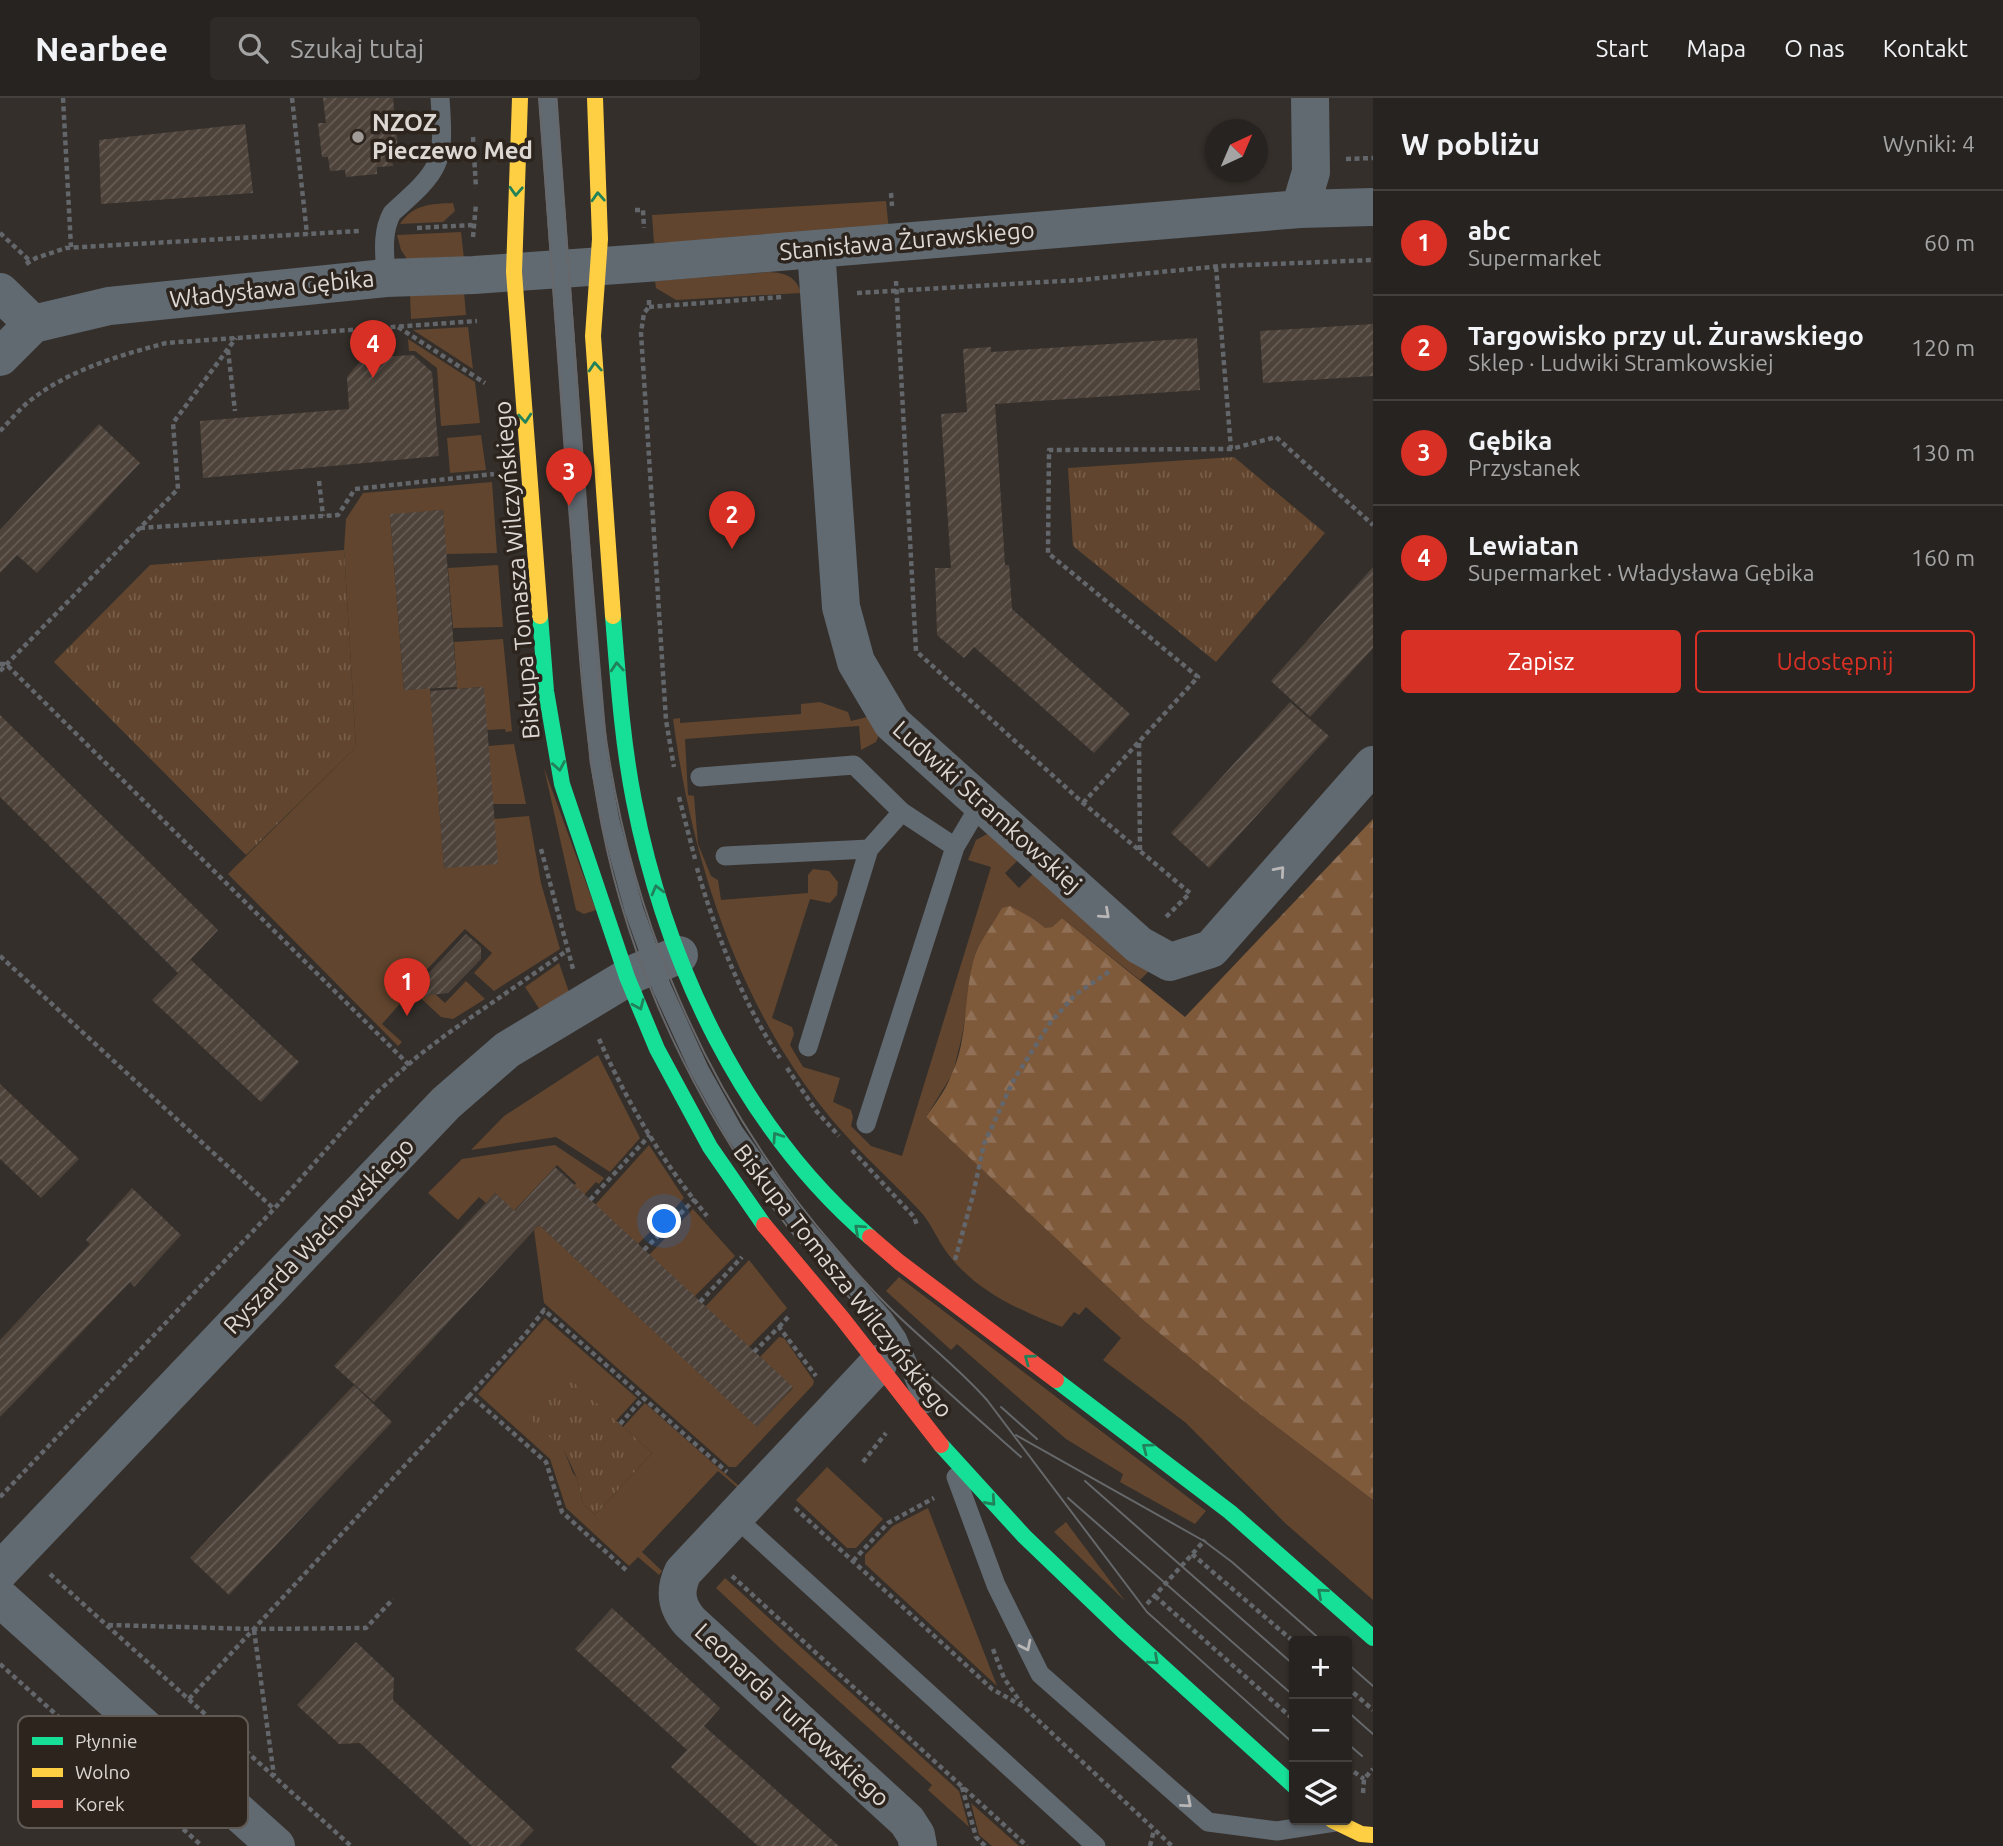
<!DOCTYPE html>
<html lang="pl">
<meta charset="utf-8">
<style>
:root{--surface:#272320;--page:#2f2b29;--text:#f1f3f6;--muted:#a4a4a5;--line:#43403e;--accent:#d93025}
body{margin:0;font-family:Ubuntu,sans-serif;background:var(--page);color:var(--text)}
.controls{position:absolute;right:21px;bottom:21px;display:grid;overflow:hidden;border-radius:7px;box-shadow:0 2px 5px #0004}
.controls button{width:63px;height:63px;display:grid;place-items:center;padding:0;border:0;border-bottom:2px solid var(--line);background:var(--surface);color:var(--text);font:35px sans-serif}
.compass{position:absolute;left:1205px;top:21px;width:63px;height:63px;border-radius:50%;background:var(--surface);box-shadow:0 2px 5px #0004;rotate:44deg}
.you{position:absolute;left:665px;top:1124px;width:24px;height:24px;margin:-18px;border:5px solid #fff;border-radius:50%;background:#1a73e8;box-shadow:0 0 0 10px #1a73e833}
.badge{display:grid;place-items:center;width:46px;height:46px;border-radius:50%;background:var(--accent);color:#fff;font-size:23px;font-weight:700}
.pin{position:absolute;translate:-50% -58px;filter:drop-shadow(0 2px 4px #0008)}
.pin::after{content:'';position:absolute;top:37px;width:24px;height:21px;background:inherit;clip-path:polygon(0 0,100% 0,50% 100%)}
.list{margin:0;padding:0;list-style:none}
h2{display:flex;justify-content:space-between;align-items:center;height:91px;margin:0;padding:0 28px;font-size:30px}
h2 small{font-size:23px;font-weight:400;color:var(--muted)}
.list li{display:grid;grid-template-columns:46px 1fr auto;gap:21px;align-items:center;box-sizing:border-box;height:105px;padding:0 28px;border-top:2px solid var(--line)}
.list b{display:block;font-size:26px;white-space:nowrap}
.list p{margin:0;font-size:23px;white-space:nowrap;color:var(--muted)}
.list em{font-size:23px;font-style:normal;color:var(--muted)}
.actions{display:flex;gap:14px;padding:21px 28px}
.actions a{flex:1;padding:16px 0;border:2px solid var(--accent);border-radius:7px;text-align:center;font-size:24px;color:var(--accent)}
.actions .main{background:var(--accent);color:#fff}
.icon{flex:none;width:38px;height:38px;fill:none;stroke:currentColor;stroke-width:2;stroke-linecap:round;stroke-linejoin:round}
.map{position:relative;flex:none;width:1373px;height:1748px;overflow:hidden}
header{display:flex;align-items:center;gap:42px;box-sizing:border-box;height:98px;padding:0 35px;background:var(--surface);border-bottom:2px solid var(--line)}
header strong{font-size:33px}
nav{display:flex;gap:38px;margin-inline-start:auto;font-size:24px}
.search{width:490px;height:63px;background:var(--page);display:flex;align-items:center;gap:18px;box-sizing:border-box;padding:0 24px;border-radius:7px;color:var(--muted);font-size:26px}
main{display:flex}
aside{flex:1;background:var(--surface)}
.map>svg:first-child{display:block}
.green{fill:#61452e}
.forest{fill:url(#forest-firs)}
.park{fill:url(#park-tufts)}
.building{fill:url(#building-hatch)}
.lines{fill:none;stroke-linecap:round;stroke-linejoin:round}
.path{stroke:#63666b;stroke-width:4.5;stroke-dasharray:5 3.5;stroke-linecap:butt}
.lane{stroke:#616971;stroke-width:19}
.street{stroke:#616971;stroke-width:38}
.fast{stroke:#16e098;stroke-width:16}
.slow{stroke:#ffcf43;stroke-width:16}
.jam{stroke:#f24e42;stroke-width:16}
.tram{stroke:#66686b;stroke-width:2}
.oneway{stroke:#21825a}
.oneway2{stroke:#b8b6b6}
.poi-dot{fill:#a29c98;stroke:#2c241d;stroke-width:2.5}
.labels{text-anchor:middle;stroke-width:7;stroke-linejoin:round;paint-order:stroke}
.poi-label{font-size:24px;font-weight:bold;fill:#ddd7d3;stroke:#2c241d;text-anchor:start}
.street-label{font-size:24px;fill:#ddd7d3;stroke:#2c241d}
.key{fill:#2c241d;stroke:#615a54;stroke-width:2}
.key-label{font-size:19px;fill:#ddd7d3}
</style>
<header>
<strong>Nearbee</strong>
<div class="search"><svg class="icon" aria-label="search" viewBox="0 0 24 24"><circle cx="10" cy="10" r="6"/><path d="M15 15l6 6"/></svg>Szukaj tutaj</div>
<nav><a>Start</a><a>Mapa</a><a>O nas</a><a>Kontakt</a></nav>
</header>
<main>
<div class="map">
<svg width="1373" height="1748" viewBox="0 0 1373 1748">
<defs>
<pattern id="forest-firs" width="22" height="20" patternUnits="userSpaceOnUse" patternTransform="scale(1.75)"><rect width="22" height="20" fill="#7e593a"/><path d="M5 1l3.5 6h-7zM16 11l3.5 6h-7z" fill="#907056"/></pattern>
<pattern id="park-tufts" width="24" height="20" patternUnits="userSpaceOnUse" patternTransform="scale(1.75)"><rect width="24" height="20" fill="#61452e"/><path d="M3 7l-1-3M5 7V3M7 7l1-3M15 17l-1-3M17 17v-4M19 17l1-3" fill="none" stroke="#775f4b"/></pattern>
<pattern id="building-hatch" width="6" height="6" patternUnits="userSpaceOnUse" patternTransform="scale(1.75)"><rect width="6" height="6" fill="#4d433b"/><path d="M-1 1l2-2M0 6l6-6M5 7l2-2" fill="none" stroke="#665d56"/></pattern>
</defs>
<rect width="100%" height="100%" fill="#342f2a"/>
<path class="green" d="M886,103L889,133L654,145L652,117Z
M453,105L455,113L443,124L400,126C413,106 431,106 453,105Z
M461,134L464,161L409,164L401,152L397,137Z
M769,174C785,175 796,178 801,195L676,202L656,190L655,183Z
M464,194L466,217L411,221L410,197Z
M468,229L473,271L413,232Z
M408,241L475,284L480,325L441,328L437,270L415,253H409Z
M481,337L486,372L450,375L447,340Z
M492,384L497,455L446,456L443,412L390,417L404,592L430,590L444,770L494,721L529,718L541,785L560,851L494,893L474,875L492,855L465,831L418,881L445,905L466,883L485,901L453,921L441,919L412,892L382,926L402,944L398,948L228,776L356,649L344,452L346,421L363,395Z
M498,467L503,529L453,530L448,470Z
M503,541L512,633L506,634L505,631L487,632L483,589L457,591L454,544Z
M820,604L848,614L851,623L871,618L879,637L876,644L861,652L859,628L685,641L688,697L694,698L698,746L711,778L718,782L721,802L808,795V777L813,771L829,773L838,784L837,797L830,805L810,801L772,920L792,929L794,936L790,947L803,969L840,980L833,1004L851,1012L853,1019L851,1028L871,1048L902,1058L991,769L968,762L976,742L989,735L1024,756L1005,775L1019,790L1039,770L1150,872L1140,882L1062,820L1052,829L1045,831L1035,822L988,836L976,853L971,873V884L962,938L953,975L926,1019L1143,1222L1256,1313L1373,1402V1502L1285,1425L1186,1325L1103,1262L1121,1240L1086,1209L1079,1217L1074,1214L1062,1229C1019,1212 977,1194 948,1156C937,1142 931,1124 919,1112C886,1077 850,1046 821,1008C735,898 691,757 673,621L680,620V625L801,616V606Z
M514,646L526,706H493L488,648Z
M544,670L596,812L584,816L576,812Z
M559,865L569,894L540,912L525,889Z
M598,957L640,1040L610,1074L556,1039L471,1052L504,1018Z
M555,1047L604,1080L599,1086L596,1084L584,1097L574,1088L576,1085L557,1067L514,1113L495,1095L486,1105L479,1099L458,1122L428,1095L462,1061Z
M649,1047L684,1100L653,1136L650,1134L638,1146L595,1107Z
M693,1111L735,1158L694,1199L649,1157Z
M539,1127L757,1328L793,1290L760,1259L779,1239L784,1240L814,1283L813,1287L736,1369H729L544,1205L534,1132Z
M749,1162L787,1210L749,1249L705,1209Z
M899,1179L1206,1413L1195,1426L1120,1384L1123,1376L1066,1341L957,1246L951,1252L886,1193Z
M545,1220L637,1300L616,1323L561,1274L564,1352L573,1375L577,1380L583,1406L595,1417L652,1355L623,1329L645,1305L740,1389L739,1391L718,1373L642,1454L662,1473L659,1477L638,1459L629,1468L566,1410L550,1361L478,1296Z
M827,1369L883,1421L856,1450H847L796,1402Z
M928,1410L997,1588L865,1466V1457L893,1428Z
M1066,1424L1125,1503L1054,1434Z
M725,1480L959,1693L969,1729L928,1692L932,1687L781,1551L716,1490Z
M971,1705L1019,1748H992L979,1737Z"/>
<path class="forest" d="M1373,721V1402L1256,1313L1143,1222L926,1019C935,1006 945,993 951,978C969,940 963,895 975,857C979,845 995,823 1002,810L1010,808L1035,822L1045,830L1052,829L1062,820L1185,919Z"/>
<path class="park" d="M1234,359L1325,435L1216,564L1073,448L1068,370Z
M344,452L356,649L246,757L54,564L150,467Z
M561,1273L652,1355L595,1417L583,1406L577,1380L564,1352L524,1315Z"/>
<path class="building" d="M323,0H393L398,52L391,53L393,68L377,69V76L346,79L345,72L330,73L328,59H322L318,25H326Z
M245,26L253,95L101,106L99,42Z
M1373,226V278L1263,285L1260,233Z
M1197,240L1200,292L995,306L1005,467H1009L1012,511L1130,616L1094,655L974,549L964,560L937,537L935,470H951L941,316L967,314L963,251L991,249V254Z
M413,257L432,274L439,358L203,380L200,323L349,311L347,279L363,260Z
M99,326L140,365L37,475L17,457L0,475V432Z
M443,412L457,589L404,592L390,416Z
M1373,469V550L1310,619L1271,583Z
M484,589L498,766L444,770L430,593Z
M1290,604L1329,638L1209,770L1171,735Z
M0,617L218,832L178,875L0,699Z
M466,836L481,849V861L448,895L405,900Z
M191,862L299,964L261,1004L152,902Z
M0,986L79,1061L41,1100L0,1061Z
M555,1069L793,1289L757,1329L539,1127L374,1304L334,1268L495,1095L515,1113Z
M132,1090L181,1137L134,1189L130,1184L0,1319V1242L90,1146L86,1142Z
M354,1287L392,1324L229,1497L190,1460Z
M612,1510L720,1610L704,1628L839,1748H758L671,1669L687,1652L575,1551Z
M356,1544L394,1580L393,1602L534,1732L519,1748H472L360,1645L339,1646L297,1607Z"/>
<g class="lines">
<path class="path" d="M63,0L71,149
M292,0L307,136
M473,39L476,90
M1346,61L1373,60
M891,95L892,108
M635,112H643L644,130
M417,130L472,127
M0,135L30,163
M473,139L476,106
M26,166L36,160L66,150L360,133
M1216,169L1231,351L1276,339L1373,427
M896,183L916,553L1083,705L1190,795L1164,821
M857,195L1080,182L1221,168L1373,162
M649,202V209L644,215L641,235L666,622L674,669
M649,209L782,199
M398,229L485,285
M228,252L235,313
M0,333C9,324 17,314 27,305C66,273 117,258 166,245L477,223
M319,383L323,418
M140,430L338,417L355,391L494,376
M0,566H6L409,967
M0,573L178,391L173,325L236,240
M1139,645L1140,752
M679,699L695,761
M1083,705L1198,579L1048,455L1049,352L1231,351
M541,751L573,871
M697,770C714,831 744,908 780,960
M0,858L274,1111
M599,941C627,1004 663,1065 707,1118
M787,970L817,1014L839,1038
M852,1052L914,1119L917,1127
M590,1102L650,1037
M644,1152L695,1101
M955,1162L973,1097L984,1046L1013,983L1050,925L1075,897L1110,873
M700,1204L742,1159
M779,1229L790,1217
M754,1254L779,1229L816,1278
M620,1326L643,1300
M863,1364L886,1335
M0,1399L274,1111L375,996L418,958L447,936L568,852
M795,1410L992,1591L1024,1609L1172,1748
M1192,1456L1294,1544
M853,1463L888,1425L934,1400
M626,1472L562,1414L546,1364L470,1297L528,1233L544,1212L727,1374
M50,1476L351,1748
M732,1478L1027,1748
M1155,1498L1294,1622
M1147,1506L1205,1442
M108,1527L254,1531L366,1530L393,1501
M254,1532L274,1678
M993,1551L1004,1580L1021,1605
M0,1566L202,1748
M1347,1589L1373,1612
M189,1601L470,1297
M1347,1669L1364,1681
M962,1689L976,1739L985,1748
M1363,1695L1364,1681L1373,1671
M1150,1748L1154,1732"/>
<path class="lane" d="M548,0L577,404L599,663L610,723L634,812L662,890L699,971L734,1034L797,1122L883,1220L897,1240L925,1306
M386,180C385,158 381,135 392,115C441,71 445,67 440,0
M700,679L854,667L902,714L955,749
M725,758L869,751
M808,949L869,751L902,714
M866,1026L955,749L981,705
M956,1379L996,1487L1040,1576L1208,1724L1277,1733L1335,1724
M735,1419L1096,1748"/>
<path class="street" d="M1300,111L1311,74L1310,0
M816,151L841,509L856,564L892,625L1139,847L1170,864L1211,851L1373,667
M0,194L33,226
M0,259L33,226L109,208L386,180L474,177L646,165L1300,111L1373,109
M878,1266L683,1474C674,1493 676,1508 690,1524L907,1723L916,1737L918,1748
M0,1473L446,1005L507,952L635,875L679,857
M0,1500L276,1748"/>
<path class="fast" d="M540,518L546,593L562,686L627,879L657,951L710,1049L764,1127
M613,518C618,580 622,642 634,703C666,866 743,1030 870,1139
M1056,1282L1230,1414L1373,1540
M941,1347L1024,1438L1123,1533L1294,1688"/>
<path class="slow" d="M520,0L514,174L540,518
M595,0L600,141L593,238L613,518
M1332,1722L1361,1736L1373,1737"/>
<path class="jam" d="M764,1127L842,1220L941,1347
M870,1139L899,1164L1056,1282"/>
<path class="tram" d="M539,0C549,133 559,266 569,400C576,500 580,602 597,701C620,840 678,974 758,1089C831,1194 926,1275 1021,1359
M556,0L599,579C617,790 697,992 837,1152C854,1172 872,1192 891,1211C922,1242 958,1269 987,1302L1147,1514L1294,1646
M1001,1309L1037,1341
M1016,1337L1204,1443L1232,1464L1322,1543
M1085,1383L1294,1567
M1068,1400L1294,1598
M1347,1565L1373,1588
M1347,1613L1373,1636
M1347,1645L1362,1658"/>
</g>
<defs><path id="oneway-chevron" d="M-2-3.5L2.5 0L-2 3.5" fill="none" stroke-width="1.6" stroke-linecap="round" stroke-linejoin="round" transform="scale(1.75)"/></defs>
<g class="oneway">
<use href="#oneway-chevron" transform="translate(516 93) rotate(93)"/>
<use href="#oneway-chevron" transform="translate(598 99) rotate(-93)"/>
<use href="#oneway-chevron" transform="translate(595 269) rotate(-94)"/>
<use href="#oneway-chevron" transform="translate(525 320) rotate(86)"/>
<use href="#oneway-chevron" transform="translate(617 569) rotate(-94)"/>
<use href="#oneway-chevron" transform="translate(559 668) rotate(80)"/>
<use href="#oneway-chevron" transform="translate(657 792) rotate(-105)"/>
<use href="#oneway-chevron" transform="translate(639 907) rotate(67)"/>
<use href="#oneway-chevron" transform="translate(777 1039) rotate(-124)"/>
<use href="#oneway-chevron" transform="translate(859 1131) rotate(-138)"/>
<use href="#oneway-chevron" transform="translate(1029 1261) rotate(-143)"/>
<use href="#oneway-chevron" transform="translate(1147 1350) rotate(-143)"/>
<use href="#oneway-chevron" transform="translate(991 1403) rotate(48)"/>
<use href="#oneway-chevron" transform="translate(1322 1495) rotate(-139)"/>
<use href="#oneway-chevron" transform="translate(1154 1562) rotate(42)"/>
</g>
<g class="oneway2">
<use href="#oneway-chevron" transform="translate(1280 773) rotate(-49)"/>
<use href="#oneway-chevron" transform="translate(1105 816) rotate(42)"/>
<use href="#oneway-chevron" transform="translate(1026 1548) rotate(64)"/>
<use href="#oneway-chevron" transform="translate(1187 1705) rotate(41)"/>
</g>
<circle class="poi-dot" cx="358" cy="39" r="7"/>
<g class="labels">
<g class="poi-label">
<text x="372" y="33">NZOZ<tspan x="372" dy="28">Pieczewo Med</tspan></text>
</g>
<g class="street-label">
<text transform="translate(907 143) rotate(-5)" y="8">Stanisława Żurawskiego</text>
<text transform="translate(272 191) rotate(-6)" y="8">Władysława Gębika</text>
<text transform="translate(517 472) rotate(-95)" y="8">Biskupa Tomasza Wilczyńskiego</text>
<text transform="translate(987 709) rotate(42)" y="8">Ludwiki Stramkowskiej</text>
<text transform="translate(319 1138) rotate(-46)" y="8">Ryszarda Wachowskiego</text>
<text transform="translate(843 1183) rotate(52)" y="8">Biskupa Tomasza Wilczyńskiego</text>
<text transform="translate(792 1617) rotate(43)" y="8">Leonarda Turkowskiego</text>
</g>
</g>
<rect x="18" y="1618" width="230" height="112" rx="10" class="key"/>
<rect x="32" y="1639" width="31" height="8" fill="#16e098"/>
<rect x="32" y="1670" width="31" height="9" fill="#ffcf43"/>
<rect x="32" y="1702" width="31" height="8" fill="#f24e42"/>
<g class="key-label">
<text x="75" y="1650">Płynnie</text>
<text x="75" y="1681">Wolno</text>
<text x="75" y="1713">Korek</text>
</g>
</svg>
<div class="controls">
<button>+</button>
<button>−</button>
<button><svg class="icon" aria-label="layers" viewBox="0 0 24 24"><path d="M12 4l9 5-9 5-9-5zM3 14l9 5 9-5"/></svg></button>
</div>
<svg class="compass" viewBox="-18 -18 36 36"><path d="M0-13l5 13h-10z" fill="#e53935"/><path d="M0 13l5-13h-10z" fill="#a4a4a5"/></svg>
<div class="you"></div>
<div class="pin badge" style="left:407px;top:918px">1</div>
<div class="pin badge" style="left:732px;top:451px">2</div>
<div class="pin badge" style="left:569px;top:408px">3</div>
<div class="pin badge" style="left:373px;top:280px">4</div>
</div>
<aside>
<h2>W pobliżu<small>Wyniki: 4</small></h2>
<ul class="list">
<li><span class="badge">1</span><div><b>abc</b><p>Supermarket</p></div><em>60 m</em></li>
<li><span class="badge">2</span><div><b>Targowisko przy ul. Żurawskiego</b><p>Sklep · Ludwiki Stramkowskiej</p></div><em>120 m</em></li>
<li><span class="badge">3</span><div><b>Gębika</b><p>Przystanek</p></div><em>130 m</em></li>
<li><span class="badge">4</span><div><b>Lewiatan</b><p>Supermarket · Władysława Gębika</p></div><em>160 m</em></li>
</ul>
<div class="actions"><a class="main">Zapisz</a><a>Udostępnij</a></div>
</aside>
</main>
